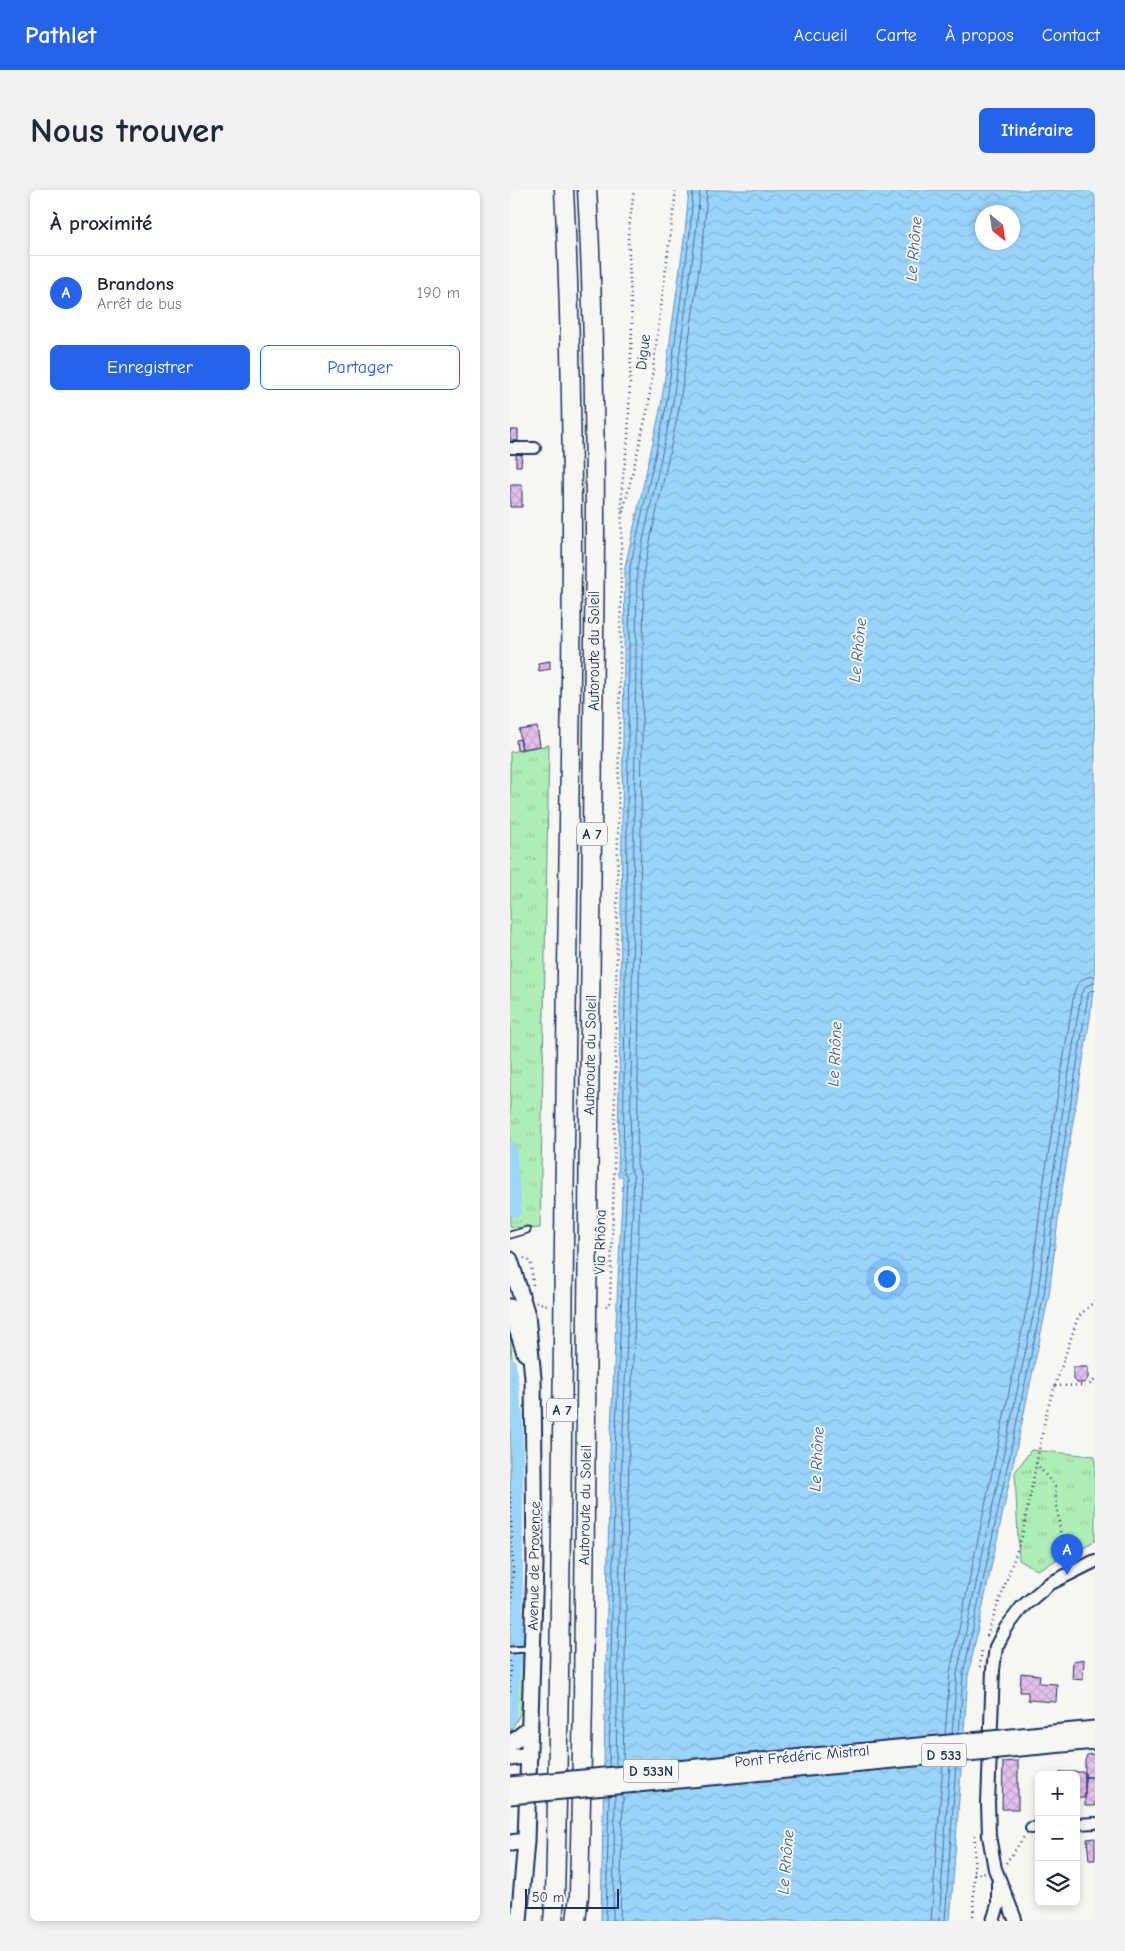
<!DOCTYPE html>
<html lang="fr">
<meta charset="utf-8">
<style>
:root{--surface:#fff;--page:#f2f2f3;--text:#1f2937;--muted:#747a83;--line:#e0e1e3;--accent:#2563eb}
body{margin:0;font-family:"Comic Neue",sans-serif;background:var(--page);color:var(--text)}
.controls{position:absolute;right:15px;bottom:15px;display:grid;overflow:hidden;border-radius:8px;box-shadow:0 2px 8px #0003}
.controls button{width:45px;height:45px;display:grid;place-items:center;padding:0;border:0;border-bottom:1px solid var(--line);background:var(--surface);color:var(--text);font:25px sans-serif}
.compass{position:absolute;left:465px;top:15px;width:45px;height:45px;border-radius:50%;background:var(--surface);box-shadow:0 2px 8px #0003;rotate:150deg}
.scale{position:absolute;left:15px;bottom:12px;width:94px;box-sizing:border-box;padding-left:5px;border:2px solid #1b2f5e;border-top:0;font-size:14px;line-height:18px;white-space:nowrap;color:#1b2f5e;-webkit-text-stroke:4px #f6f6f2;paint-order:stroke}
.you{position:absolute;left:376px;top:1088px;width:18px;height:18px;margin:-12px;border:4px solid #fff;border-radius:50%;background:#1a73e8;box-shadow:0 0 0 8px #1a73e833}
.badge{display:grid;place-items:center;width:32px;height:32px;border-radius:50%;background:var(--accent);color:#fff;font-size:16px;font-weight:700}
.pin{position:absolute;translate:-50% -41px;filter:drop-shadow(0 1px 2px #0008)}
.pin::after{content:'';position:absolute;top:26px;width:18px;height:15px;background:inherit;clip-path:polygon(0 0,100% 0,50% 100%)}
.list{margin:0;padding:0;list-style:none}
h2{display:flex;justify-content:space-between;align-items:center;height:65px;margin:0;padding:0 20px;font-size:21px}
h2 small{font-size:16px;font-weight:400;color:var(--muted)}
.list li{display:grid;grid-template-columns:32px 1fr auto;gap:15px;align-items:center;box-sizing:border-box;height:75px;padding:0 20px;border-top:1px solid var(--line)}
.list b{display:block;font-size:19px;white-space:nowrap}
.list p{margin:0;font-size:16px;white-space:nowrap;color:var(--muted)}
.list em{font-size:16px;font-style:normal;color:var(--muted)}
.actions{display:flex;gap:10px;padding:15px 20px}
.actions a{flex:1;padding:11px 0;border:1px solid var(--accent);border-radius:8px;text-align:center;font-size:18px;color:var(--accent)}
.actions .main{background:var(--accent);color:#fff}
.icon{flex:none;width:28px;height:28px;fill:none;stroke:currentColor;stroke-width:2;stroke-linecap:round;stroke-linejoin:round}
.map{position:relative;flex:none;width:585px;height:1731px;overflow:hidden;border-radius:8px}
header{display:flex;align-items:center;gap:30px;box-sizing:border-box;height:70px;padding:0 25px;background:var(--accent);color:#fff}
header strong{font-size:24px}
nav{display:flex;gap:28px;margin-inline-start:auto;font-size:18px}
.intro{display:flex;align-items:center;justify-content:space-between;box-sizing:border-box;height:120px;padding:0 30px}
h1{margin:0;font-size:35px}
.button{padding:12px 22px;border-radius:8px;background:var(--accent);color:#fff;font-size:18px;font-weight:700}
main{display:flex;gap:30px;padding:0 30px}
aside{flex:1;background:var(--surface);border-radius:8px;box-shadow:0 2px 8px #0003}
.map>svg:first-child{display:block}
.park{fill:url(#park-tufts);stroke:#648e8a}
.water{fill:url(#water-waves);stroke:#6892bc;fill-rule:evenodd}
.lines{fill:none;stroke-linecap:round;stroke-linejoin:round}
.shore{stroke:#4e719d;stroke-width:1}
.canal{stroke:#9bd4fb;stroke-width:12}
.building{fill:url(#building-cross-hatch);stroke:#1b2f5e}
.service-casing{stroke:#1b2f5e;stroke-width:9}
.minor-casing{stroke:#1b2f5e;stroke-width:14}
.tertiary-casing{stroke:#1b2f5e;stroke-width:16}
.primary-casing{stroke:#1b2f5e;stroke-width:19}
.motorway-casing{stroke:#1b2f5e;stroke-width:21}
.path{stroke:#1b2f5e;stroke-width:2.5;stroke-dasharray:1 4;stroke-linecap:butt}
.service{stroke:#f6f6f2;stroke-width:5}
.minor{stroke:#f6f6f2;stroke-width:10}
.tertiary{stroke:#f6f6f2;stroke-width:12}
.primary{stroke:#f6f6f2;stroke-width:15}
.motorway{stroke:#f6f6f2;stroke-width:18}
.primary-bridge-casing{stroke:#1b2f5e;stroke-width:19;stroke-linecap:butt}
.primary-bridge{stroke:#f6f6f2;stroke-width:15}
.labels{text-anchor:middle;stroke-width:4;stroke-linejoin:round;paint-order:stroke}
.shield{fill:#f6f6f2;stroke:#5d6b8a;stroke-width:1}
.shield-label{font-size:14px;font-weight:bold;fill:#1b2f5e}
.street-label{font-size:15px;fill:#1b2f5e;stroke:#f6f6f2}
.water-label{font-size:16px;font-style:italic;fill:#3b5885;stroke:#f6f6f2}
</style>
<header>
<strong>Pathlet</strong>
<nav><a>Accueil</a><a>Carte</a><a>À propos</a><a>Contact</a></nav>
</header>
<div class="intro"><h1>Nous trouver</h1><a class="button">Itinéraire</a></div>
<main>
<aside>
<h2>À proximité<small></small></h2>
<ul class="list">
<li><span class="badge">A</span><div><b>Brandons</b><p>Arrêt de bus</p></div><em>190 m</em></li>
</ul>
<div class="actions"><a class="main">Enregistrer</a><a>Partager</a></div>
</aside>
<div class="map">
<svg width="585" height="1731" viewBox="0 0 585 1731">
<defs>
<pattern id="park-tufts" width="24" height="20" patternUnits="userSpaceOnUse" patternTransform="scale(1.25)"><rect width="24" height="20" fill="#aeedb5"/><path d="M3 7l-1-3M5 7V3M7 7l1-3M15 17l-1-3M17 17v-4M19 17l1-3" fill="none" stroke="#95cc9e"/></pattern>
<pattern id="water-waves" width="16" height="10" patternUnits="userSpaceOnUse" patternTransform="scale(1.25)"><rect width="16" height="10" fill="#9bd4fb"/><path d="M0 5q4-4 8 0t8 0" fill="none" stroke="#85b6da"/></pattern>
<pattern id="building-cross-hatch" width="8" height="8" patternUnits="userSpaceOnUse" patternTransform="scale(1.25)"><rect width="8" height="8" fill="#e3c0eb"/><path d="M0 0l8 8M0 8l8-8" fill="none" stroke="#c2a5cc"/></pattern>
</defs>
<rect width="100%" height="100%" fill="#f6f6f2"/>
<filter id="ink" filterUnits="userSpaceOnUse"><feTurbulence type="fractalNoise" baseFrequency=".02" numOctaves="2"/><feDisplacementMap in="SourceGraphic" scale="10" xChannelSelector="R" yChannelSelector="G"/><feConvolveMatrix kernelMatrix="1 2 1 2 8 2 1 2 1" color-interpolation-filters="sRGB"/></filter>
<g filter="url(#ink)">
<path class="park" d="M39,555L30,1038L15,1039L0,1036V562Z
M0,1147L12,1267L13,1518L0,1543Z
M521,1260L585,1266V1351L527,1380L509,1370L505,1282Z"/>
<path class="water" d="M179,0H585V782L580,828L551,1005L539,1105L458,1486L440,1731H91L100,1261L113,986H108L115,377L151,216L175,42ZM472,22H502V52H472Z"/>
<g class="lines">
<path class="shore" d="M449,1543L453,1485L534,1104L546,1005L578,805L580,801L585,800
M442,1544L447,1483L528,1103L540,1004L571,804L576,796L585,793
M435,1545L440,1482L520,1102L532,1003L564,803C567,792 574,786 585,786
M113,1575L119,1262L131,987L127,974L134,379L169,219L194,44L197,0
M106,1576L112,1262L124,987L120,977L127,378L162,218L186,43L190,0
M99,1577L105,1261L117,987L113,980L120,377L156,217L180,42L183,0
M96,1731L99,1605
M103,1731L105,1605
M110,1731L113,1604
M421,1731L433,1574
M429,1731L440,1573
M435,1731L446,1573"/>
<path class="canal" d="M0,957L5,1021
M0,1174L7,1228V1449L0,1530"/>
</g>
<path class="building" d="M0,240H8V251L0,250Z
M6,264L12,265L11,276H6Z
M0,295H12V317H0Z
M40,471V479L29,481L28,473Z
M27,537L30,556L12,559L9,540Z
M10,549L12,559L7,560L6,550Z
M563,1177H578V1188L574,1193H567L563,1188Z
M574,1469L573,1490L562,1489L563,1471Z
M511,1483L530,1485L529,1493L547,1494L546,1512L518,1510V1502H510Z
M585,1564V1587H575V1570L577,1565Z
M504,1571H508V1619H492L493,1572Z
M550,1582H575V1608H566V1585H550Z
M575,1587H585V1616H575Z
M585,1648V1670H579L577,1649Z
M527,1659H529V1687H526L525,1673H528Z"/>
<g class="lines">
<defs>
<path id="service" d="M0,1045L17,1040
M0,1460L19,1459"/>
<path id="minor" d="M0,258H25
M566,1634L585,1633
M521,1638L529,1637"/>
<path id="tertiary" d="M505,1729L485,1679L479,1646L478,1613L483,1480L486,1457L496,1438L512,1417L539,1394L585,1371
M483,1731L488,1715V1694"/>
<path id="primary" d="M0,1070L17,1125L23,1188L25,1375L16,1651L9,1731
M0,1117L15,1163
M0,1554L20,1538
M0,1568L19,1565
M0,1653L16,1651"/>
<path id="motorway" d="M43,1731L45,1708C52,1399 53,1090 57,781C60,521 68,260 54,0
M66,1731L69,1706L73,1511L85,353C85,235 84,118 77,0"/>
</defs>
<use href="#service" class="service-casing"/>
<use href="#minor" class="minor-casing"/>
<use href="#tertiary" class="tertiary-casing"/>
<use href="#primary" class="primary-casing"/>
<use href="#motorway" class="motorway-casing"/>
<path class="path" d="M113,322L138,218L166,0
M14,1068L21,1072L23,1095
M26,1112L37,1115
M96,1116L100,1114L104,986L112,295L118,249L122,135L118,46L124,0
M545,1196L579,1195L585,1190
M526,1273L545,1297L553,1367L556,1372
M0,1302L3,1377L0,1440
M477,1446L512,1346L537,1220L568,1127L585,1111
M0,1471V1503
M470,1477L472,1458
M496,1673L514,1647
M464,1685L475,1682
M463,1731L465,1643"/>
<use href="#service" class="service"/>
<use href="#minor" class="minor"/>
<use href="#tertiary" class="tertiary"/>
<use href="#primary" class="primary"/>
<use href="#motorway" class="motorway"/>
<defs>
<path id="primary-bridge" d="M0,1595L585,1539
M0,1606L585,1551"/>
</defs>
<use href="#primary-bridge" class="primary-bridge-casing"/>
<use href="#primary-bridge" class="primary-bridge"/>
</g>
</g>
<g class="labels">
<g class="shield">
<rect x="67" y="632.5" width="30" height="23" rx="4"/>
<rect x="37" y="1208.5" width="30" height="23" rx="4"/>
<rect x="411.5" y="1553.5" width="45" height="23" rx="4"/>
<rect x="113.5" y="1569.5" width="55" height="23" rx="4"/>
</g>
<g class="shield-label">
<text x="82" y="649">A 7</text>
<text x="52" y="1225">A 7</text>
<text x="434" y="1570">D 533</text>
<text x="141" y="1586">D 533N</text>
</g>
<g class="street-label">
<text transform="translate(133 162) rotate(-83)" y="5">Digue</text>
<text transform="translate(84 461) rotate(-90)" y="5">Autoroute du Soleil</text>
<text transform="translate(80 865) rotate(-89)" y="5">Autoroute du Soleil</text>
<text transform="translate(90 1052) rotate(-89)" y="5">Via Rhôna</text>
<text transform="translate(75 1315) rotate(-89)" y="5">Autoroute du Soleil</text>
<text transform="translate(24 1376) rotate(-89)" y="5">Avenue de Provence</text>
<text transform="translate(292 1566) rotate(-5)" y="5">Pont Frédéric Mistral</text>
</g>
<g class="water-label">
<text transform="translate(403 59) rotate(-85)" y="6">Le Rhône</text>
<text transform="translate(347 460) rotate(-84)" y="6">Le Rhône</text>
<text transform="translate(324 864) rotate(-87)" y="6">Le Rhône</text>
<text transform="translate(306 1269) rotate(-87)" y="6">Le Rhône</text>
<text transform="translate(275 1672) rotate(-85)" y="6">Le Rhône</text>
</g>
</g>
</svg>
<div class="controls">
<button>+</button>
<button>−</button>
<button><svg class="icon" aria-label="layers" viewBox="0 0 24 24"><path d="M12 4l9 5-9 5-9-5zM3 14l9 5 9-5"/></svg></button>
</div>
<svg class="compass" viewBox="-18 -18 36 36"><path d="M0-13l5 13h-10z" fill="#e53935"/><path d="M0 13l5-13h-10z" fill="#747a83"/></svg>
<div class="scale">50 m</div>
<div class="you"></div>
<div class="pin badge" style="left:557px;top:1385px">A</div>
</div>
</main>
